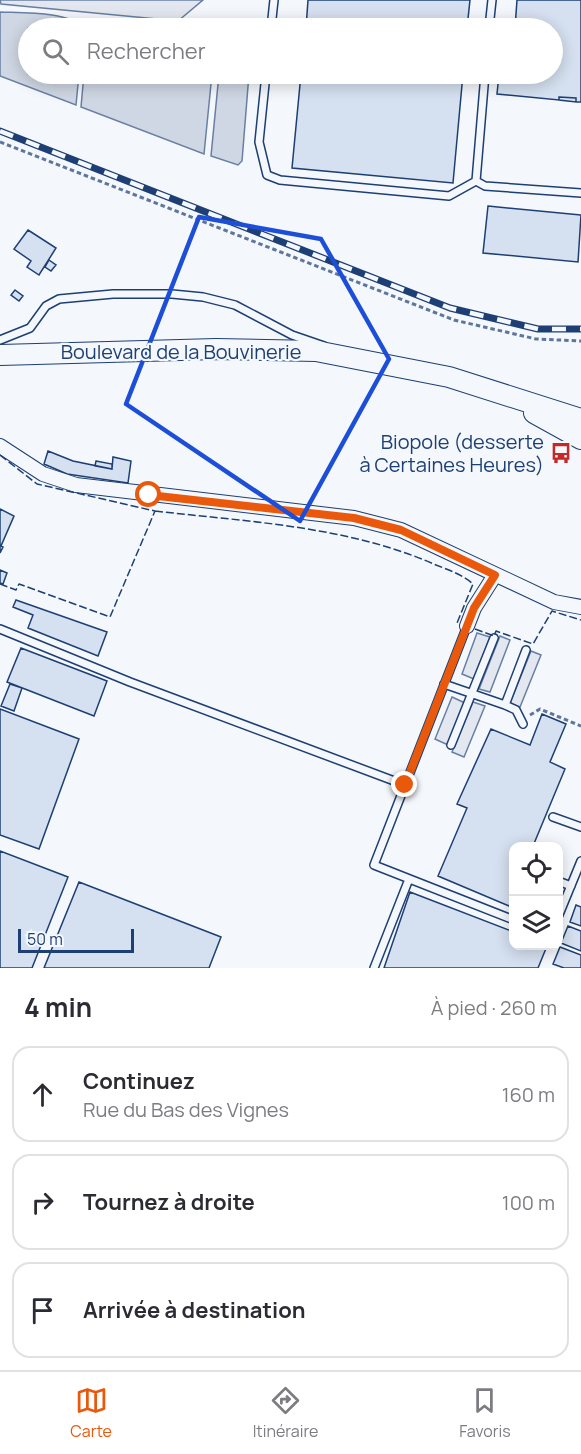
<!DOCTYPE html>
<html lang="fr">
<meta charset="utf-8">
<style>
:root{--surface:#fff;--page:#f7f7f7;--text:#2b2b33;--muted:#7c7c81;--line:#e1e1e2;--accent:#ea580c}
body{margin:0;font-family:Manrope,sans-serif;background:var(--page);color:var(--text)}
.controls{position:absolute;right:18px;bottom:18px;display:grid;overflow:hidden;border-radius:12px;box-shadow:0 3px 15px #0003}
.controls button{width:54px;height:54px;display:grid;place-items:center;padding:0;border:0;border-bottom:2px solid var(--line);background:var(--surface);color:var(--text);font:30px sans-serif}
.scale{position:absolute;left:18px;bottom:15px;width:116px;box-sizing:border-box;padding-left:6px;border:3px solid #1d3f73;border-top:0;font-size:16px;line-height:21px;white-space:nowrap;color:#1d3f73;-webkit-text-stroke:4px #f4f7fb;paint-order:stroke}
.stop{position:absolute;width:18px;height:18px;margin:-14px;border:4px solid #ea580c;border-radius:50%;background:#fff}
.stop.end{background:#ea580c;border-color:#fff;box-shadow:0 2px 6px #0008}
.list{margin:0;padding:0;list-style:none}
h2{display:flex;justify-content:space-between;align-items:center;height:78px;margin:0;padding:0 24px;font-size:26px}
h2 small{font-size:20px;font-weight:400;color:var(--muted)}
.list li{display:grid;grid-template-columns:39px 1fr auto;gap:18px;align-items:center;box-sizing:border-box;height:96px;margin:0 12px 12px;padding:0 12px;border:2px solid var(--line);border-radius:18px}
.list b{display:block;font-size:22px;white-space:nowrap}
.list p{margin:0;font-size:20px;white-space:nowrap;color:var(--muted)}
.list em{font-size:20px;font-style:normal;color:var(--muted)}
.icon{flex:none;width:33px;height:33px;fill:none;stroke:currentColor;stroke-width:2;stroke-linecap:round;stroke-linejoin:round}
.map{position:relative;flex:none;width:581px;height:968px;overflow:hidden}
.search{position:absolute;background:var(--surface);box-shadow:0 3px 15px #0003;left:18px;right:18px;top:18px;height:66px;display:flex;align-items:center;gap:15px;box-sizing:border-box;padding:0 21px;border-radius:33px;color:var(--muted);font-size:22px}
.sheet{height:402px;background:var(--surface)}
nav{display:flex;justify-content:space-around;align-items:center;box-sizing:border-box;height:84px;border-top:2px solid var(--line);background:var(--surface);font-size:16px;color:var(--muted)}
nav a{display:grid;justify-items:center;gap:3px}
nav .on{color:var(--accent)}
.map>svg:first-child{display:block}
.parking{fill:#e3e8f0;stroke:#687fa3;stroke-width:1.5}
.water{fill:#cfd7e4;stroke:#687fa3;stroke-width:1.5}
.building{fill:#d5e0f0;stroke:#1d3f73;stroke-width:1.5}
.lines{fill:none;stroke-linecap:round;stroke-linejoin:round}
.lane-casing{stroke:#1d3f73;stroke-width:10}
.street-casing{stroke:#1d3f73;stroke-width:16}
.secondary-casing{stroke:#1d3f73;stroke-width:22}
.path{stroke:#5e769c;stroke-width:3;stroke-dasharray:4.5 3;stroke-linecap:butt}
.lane{stroke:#f4f7fb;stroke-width:7}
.street{stroke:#f4f7fb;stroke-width:14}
.secondary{stroke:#f4f7fb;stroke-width:20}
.rail-casing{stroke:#1d3f73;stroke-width:7}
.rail{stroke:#f4f7fb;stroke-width:4.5;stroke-dasharray:14;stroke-linecap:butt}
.fence{stroke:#1d3f73;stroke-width:1.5;stroke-dasharray:8 3;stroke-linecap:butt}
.route{stroke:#ea580c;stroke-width:8}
.marked{fill:none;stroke:#1d4ed8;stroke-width:4.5;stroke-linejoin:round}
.labels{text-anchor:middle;stroke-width:4.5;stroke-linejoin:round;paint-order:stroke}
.street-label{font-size:20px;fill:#1d3f73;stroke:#f4f7fb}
.poi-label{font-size:20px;fill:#1d3f73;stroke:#f4f7fb;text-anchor:end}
</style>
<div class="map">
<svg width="581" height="968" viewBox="0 0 581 968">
<rect width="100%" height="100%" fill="#f4f7fb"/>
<path class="parking" d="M0,0H203L178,21L1,4Z
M477,633L490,637L474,679L462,674Z
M500,636L510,640L490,692L479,689Z
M531,651L541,655L520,707L510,703Z
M452,697L465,703L448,745L435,739Z
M473,702L485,706L464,757L452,752Z"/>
<path class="water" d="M0,12C20,13 71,11 82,28H28V74H79L76,105L0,76Z
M89,22L166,28H89Z
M84,74H212L204,154L81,107Z
M219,74H249L242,161L238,165L211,156Z"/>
<path class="building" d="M308,0H470L467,28H306Z
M517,0H581V102H576V98L559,97V100L497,94L499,74H552V28H515Z
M301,74H463L453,183L292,168Z
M559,97L576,98V102L559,100Z
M488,206L581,215L578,262L483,253Z
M28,230L56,248L39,275L27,267L31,261L14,249Z
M49,260L56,265L51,271L45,267Z
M15,290L23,296L19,301L11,295Z
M48,451L73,461L112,469L113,457L131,461L128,483L67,474L44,464Z
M96,461L112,464V469L95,466Z
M0,509L14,516L1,546L3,547L0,553Z
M0,570L7,573L3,584L0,583Z
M16,600L107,632L98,656L28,628L33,615L13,607Z
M21,648L107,681L94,716L7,682Z
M10,684L22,688L14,711L1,706Z
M0,709L79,739L39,849L0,835Z
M542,714L566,724L550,762L565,769L533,846H514V895L509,906L438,876L467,808L457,804L491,729L530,745Z
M0,851L68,877L32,968H0Z
M79,882L221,937L209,968H44Z
M410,892L514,932V946H547L538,968H384Z
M576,905L581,907V926L570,922Z
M568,926L581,931V951L561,943Z
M560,947L581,955V968H564L553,964Z"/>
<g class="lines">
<defs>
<path id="lane" d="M271,28L274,0
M489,28L492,0
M266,74L259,142L267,175L280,180L449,196L476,181
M485,74L476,181L485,186L581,193
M0,340L30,328L46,306L59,299L113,294H172L203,297L235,305L292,335L324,346
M467,626L374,865L514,920
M0,629L130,682L405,785
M444,684L505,705L526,650
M505,705L516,710L523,724
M451,745L494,638
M553,817L581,827
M558,881L571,886
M558,917L581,861
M374,968L409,879"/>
<path id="street" d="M0,446L43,474L76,485L354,518L401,530L554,602L581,607
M467,626L474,608L495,575"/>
<path id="secondary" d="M0,355L216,349L316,351L449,377L581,419
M534,413L581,439"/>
</defs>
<use href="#lane" class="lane-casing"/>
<use href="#street" class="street-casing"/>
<use href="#secondary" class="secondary-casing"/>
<path class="path" d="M0,142L454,320L536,339L581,341
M530,715L540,709L581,726"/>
<use href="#lane" class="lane"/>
<use href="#street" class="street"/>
<use href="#secondary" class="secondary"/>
<defs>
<path id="rail" d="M0,131L450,308L538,329H581"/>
</defs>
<use href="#rail" class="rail-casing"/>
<use href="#rail" class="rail"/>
<path class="fence" d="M0,455L37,484L155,511L110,617L19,584L16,590L0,584
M155,511C250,522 348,526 436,565C449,570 463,575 473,584L457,623
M475,629L494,636L496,631L533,644L552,611L581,620"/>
</g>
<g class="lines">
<path class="route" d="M149,495L354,518L401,530L495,575L474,608L405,785"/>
</g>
<path class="marked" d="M199,217L321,239L389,359L300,521L126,404Z"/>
<defs>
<symbol id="bus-bare" viewBox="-9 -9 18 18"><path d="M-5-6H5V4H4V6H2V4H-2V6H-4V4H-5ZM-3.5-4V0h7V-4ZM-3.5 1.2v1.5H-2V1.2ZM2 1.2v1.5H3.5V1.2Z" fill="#c62828" stroke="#f4f7fb" stroke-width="2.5" paint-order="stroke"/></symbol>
</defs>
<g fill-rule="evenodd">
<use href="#bus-bare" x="546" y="438" width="30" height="30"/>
</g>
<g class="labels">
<g class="street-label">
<text x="181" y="359">Boulevard de la Bouvinerie</text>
</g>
<g class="poi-label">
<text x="544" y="449">Biopole (desserte<tspan x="544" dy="23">à Certaines Heures)</tspan></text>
</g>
</g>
</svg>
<div class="controls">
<button><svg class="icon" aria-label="locate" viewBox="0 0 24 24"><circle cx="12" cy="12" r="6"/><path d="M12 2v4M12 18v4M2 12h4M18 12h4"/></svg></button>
<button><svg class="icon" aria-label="layers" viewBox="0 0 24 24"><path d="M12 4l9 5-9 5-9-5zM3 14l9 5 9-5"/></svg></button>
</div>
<div class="scale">50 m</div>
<div class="stop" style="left:149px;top:495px"></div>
<div class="stop end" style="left:405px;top:785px"></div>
<div class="search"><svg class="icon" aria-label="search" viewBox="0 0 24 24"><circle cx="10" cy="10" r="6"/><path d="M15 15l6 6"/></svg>Rechercher</div>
</div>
<section class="sheet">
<h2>4 min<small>À pied · 260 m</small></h2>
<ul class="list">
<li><svg class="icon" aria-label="ahead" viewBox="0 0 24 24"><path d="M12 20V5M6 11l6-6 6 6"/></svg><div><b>Continuez</b><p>Rue du Bas des Vignes</p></div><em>160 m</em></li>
<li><svg class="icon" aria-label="right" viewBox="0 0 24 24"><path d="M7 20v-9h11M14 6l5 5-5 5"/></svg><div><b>Tournez à droite</b></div><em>100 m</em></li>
<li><svg class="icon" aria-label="arrive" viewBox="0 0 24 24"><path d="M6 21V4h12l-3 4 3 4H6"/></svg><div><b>Arrivée à destination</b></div></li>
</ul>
</section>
<nav>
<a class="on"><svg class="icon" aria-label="map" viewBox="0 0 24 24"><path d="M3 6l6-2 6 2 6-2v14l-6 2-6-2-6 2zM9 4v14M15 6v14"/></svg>Carte</a>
<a><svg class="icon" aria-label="directions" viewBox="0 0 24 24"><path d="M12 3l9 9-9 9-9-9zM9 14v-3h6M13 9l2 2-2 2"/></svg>Itinéraire</a>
<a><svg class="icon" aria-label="saved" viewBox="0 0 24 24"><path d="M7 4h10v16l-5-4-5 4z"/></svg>Favoris</a>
</nav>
